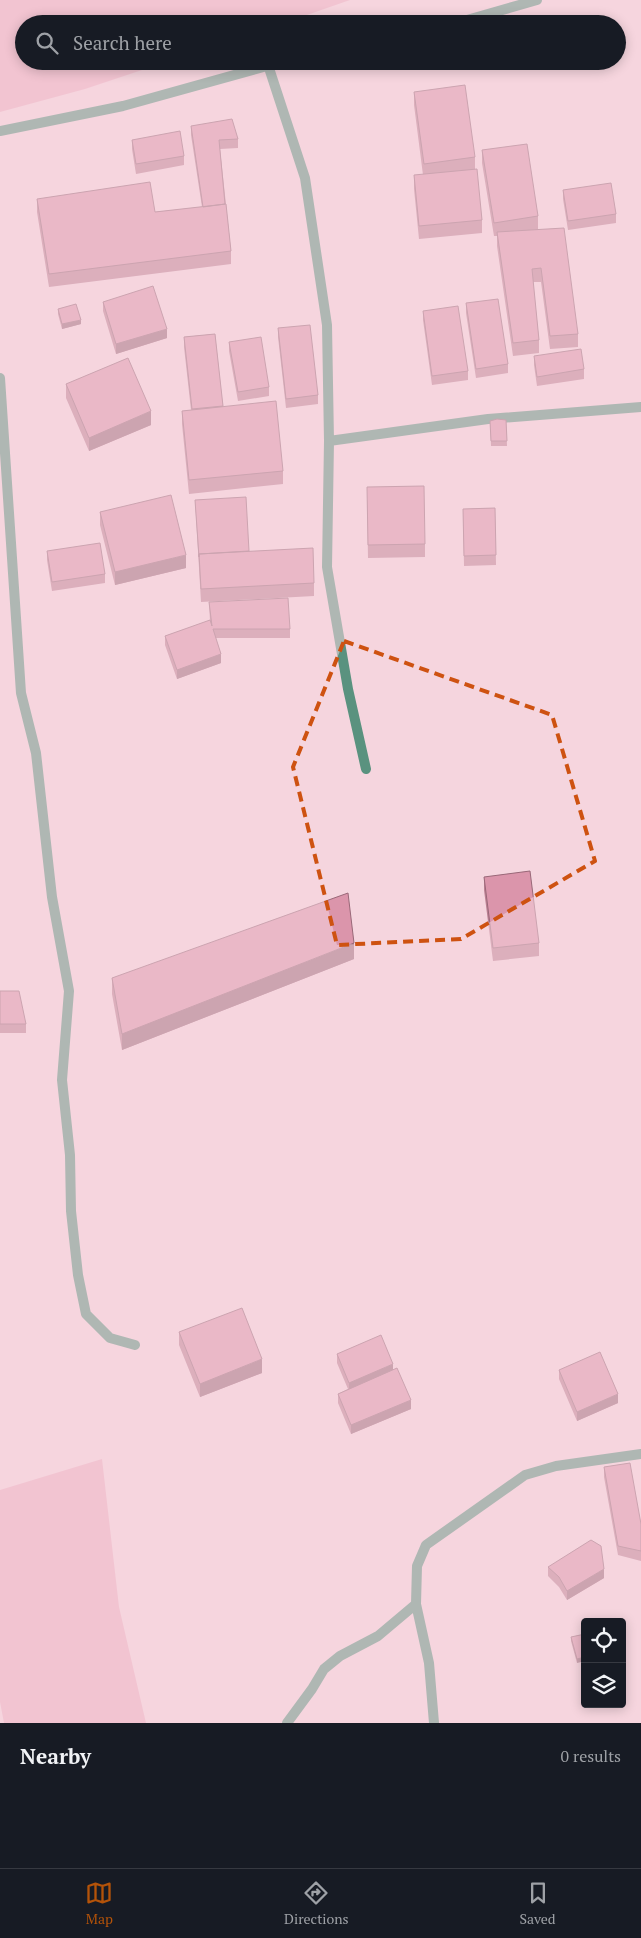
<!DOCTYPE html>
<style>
:root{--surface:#171b24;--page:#242831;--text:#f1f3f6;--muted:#9ea1a6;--line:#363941;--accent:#b45309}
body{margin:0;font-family:"PT Serif",serif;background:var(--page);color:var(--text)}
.controls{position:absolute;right:15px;bottom:15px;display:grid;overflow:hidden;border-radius:5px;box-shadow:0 2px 12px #0003}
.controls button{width:45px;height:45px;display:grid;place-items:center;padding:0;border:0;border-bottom:1px solid var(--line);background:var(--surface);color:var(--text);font:25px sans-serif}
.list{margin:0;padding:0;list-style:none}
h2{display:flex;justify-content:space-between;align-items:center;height:65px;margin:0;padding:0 20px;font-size:21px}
h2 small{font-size:16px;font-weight:400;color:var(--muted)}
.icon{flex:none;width:28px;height:28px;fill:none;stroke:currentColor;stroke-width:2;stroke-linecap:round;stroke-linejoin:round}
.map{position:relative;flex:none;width:641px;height:1723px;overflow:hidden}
.search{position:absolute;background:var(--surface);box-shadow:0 2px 12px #0003;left:15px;right:15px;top:15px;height:55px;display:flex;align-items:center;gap:12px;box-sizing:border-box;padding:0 18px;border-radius:28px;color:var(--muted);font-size:19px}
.sheet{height:145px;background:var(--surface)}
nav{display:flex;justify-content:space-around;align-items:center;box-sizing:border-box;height:70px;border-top:1px solid var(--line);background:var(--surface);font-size:14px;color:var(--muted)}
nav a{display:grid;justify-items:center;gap:2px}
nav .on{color:var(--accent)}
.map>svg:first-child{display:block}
.green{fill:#edb0c2}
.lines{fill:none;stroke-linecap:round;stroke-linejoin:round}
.minor{stroke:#5a927f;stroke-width:10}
.tertiary{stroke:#5a927f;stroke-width:10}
.wall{fill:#bc8093}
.shaded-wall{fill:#996878}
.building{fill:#db95ab;stroke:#996878}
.marked{fill:none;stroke:#ce5211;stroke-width:4;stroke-dasharray:10 6;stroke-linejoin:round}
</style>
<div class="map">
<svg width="641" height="1723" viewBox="0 0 641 1723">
<rect width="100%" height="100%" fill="#f5d5de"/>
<path class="green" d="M0,0H350L281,24H24V61H169L85,89L0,112Z
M102,1459L119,1607L146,1723H4L0,1702V1490Z"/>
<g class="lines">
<path class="minor" d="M268,65L305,178L327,325L329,441L327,567L348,689L366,769
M0,378L21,693L36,753L52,897L69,991L62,1080L70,1155L71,1211L78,1275L86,1314L110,1338L135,1345
M329,441L488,419L641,407
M287,1723L312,1689L324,1669L340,1656L378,1636L416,1604
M434,1723L429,1663L416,1604L417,1566L426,1545L525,1475L556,1466L641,1454"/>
<path class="tertiary" d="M453,24L537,0
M0,131L123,106L285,61"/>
</g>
<path class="wall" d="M414,92L475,157V170L482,220V233L419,239L414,189V175H423L414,105Z
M191,126L238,139V148L220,149L231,251V264L49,287L37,212V199L155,212L202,207L191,135Z
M132,140L184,156V165L136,174L132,149Z
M482,150L538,216V229L578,334V347L550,349L541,282H533L539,340V353L513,356L497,246V236H494L482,163Z
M563,190L616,214V223L568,230L563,199Z
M103,302L167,338L116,354L103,311Z
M466,303L508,364V373L476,378L466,313Z
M58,309L81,324L62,329L58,314Z
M423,311L468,371V380L432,385L423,320Z
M278,328L318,395V404L286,408L278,337Z
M215,334L223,407L283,471V484L189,494L182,424V411L191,410L184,347V337Z
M229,342L269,387V396L238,401L229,351Z
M534,356L584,369V379L537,386L534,365Z
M66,384L151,425L89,451L66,398Z
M506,420L507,446H491L490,421Z
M195,500L249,551L314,583V596L201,602Z
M367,500L425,544V557L368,558Z
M495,508L496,565L464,566L463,509Z
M100,512L186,568L115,585L100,525Z
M47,551L105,574V583L52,591L47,560Z
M209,602L290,629V638H216L221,663L177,679L165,645V636L210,621Z
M484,877L539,943V956L493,961L484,890Z
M354,959L122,1050L112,994V978Z
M0,991L26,1024V1033H0Z
M179,1332L262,1373L200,1397L179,1345Z
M337,1354L393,1370L411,1409L351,1434L338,1403V1394L348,1389L337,1363Z
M559,1370L618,1403L577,1421L559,1379Z
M604,1467L641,1524V1561L618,1555L604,1477Z
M548,1567L604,1578L567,1600L559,1587L548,1576Z
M585,1634L577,1663L571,1641V1637Z"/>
<path class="shaded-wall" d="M81,320V324L62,329V324Z
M167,329V338L116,354V344Z
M151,411V425L89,451V438Z
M186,555V568L115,585V572Z
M221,654V663L177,679V670Z
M354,943V959L122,1050V1034Z
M262,1359V1373L200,1397V1384Z
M393,1364V1373L349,1392V1383Z
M618,1394V1403L577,1421V1412Z
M411,1400V1409L351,1434V1425Z
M604,1569V1578L567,1600V1591Z
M585,1657V1661L577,1663V1659Z"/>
<path class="building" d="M465,85L475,157L424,164L414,92Z
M232,119L238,139L219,140L225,204L203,207L191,126Z
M180,131L184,156L136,164L132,140Z
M527,144L538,216L494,223L482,150Z
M477,169L482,220L419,226L414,175Z
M150,182L155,212L226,204L231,251L49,274L37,199Z
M611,183L616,214L568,221L563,190Z
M564,228L578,334L550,336L541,268L532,269L539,340L513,343L497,232Z
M153,286L167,329L116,344L103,302Z
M498,299L508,364L476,369L466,303Z
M76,304L81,320L62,324L58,309Z
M458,306L468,371L432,376L423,311Z
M310,325L318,395L286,399L278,328Z
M215,334L223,406L192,409L184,337Z
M261,337L269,387L238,392L229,342Z
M581,349L584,369L537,377L534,356Z
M128,358L151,411L89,438L66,384Z
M276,401L283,471L189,480L182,411Z
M497,419L506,420L507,441H491L490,421Z
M424,486L425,544L368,545L367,487Z
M171,495L186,555L115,572L100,512Z
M246,497L249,551L199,554V557L195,500Z
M495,508L496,555L464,556L463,509Z
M100,543L105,574L52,582L47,551Z
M313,548L314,583L201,589L199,554Z
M288,598L290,629H213L221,654L177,670L165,636L210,620L212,626L209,602Z
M530,871L539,943L493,948L484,877Z
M348,893L354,943L122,1034L112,978Z
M0,991H19L26,1024H0Z
M242,1308L262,1359L200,1384L179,1332Z
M381,1335L393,1364L349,1383L337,1354Z
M600,1352L618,1394L577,1412L559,1370Z
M397,1368L411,1400L351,1425L338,1394Z
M630,1463L641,1524V1551L618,1546L604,1467Z
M591,1540L601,1546L604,1569L567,1591L559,1577L548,1567Z
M585,1634V1657L577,1659L571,1637Z"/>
<path d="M0 0H641V1723H0ZM344,641L552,715L595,861L461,939L337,945L293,767Z" fill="#f5d5de" fill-opacity=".55" fill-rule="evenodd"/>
<path class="marked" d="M344,641L552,715L595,861L461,939L337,945L293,767Z"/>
</svg>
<div class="controls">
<button><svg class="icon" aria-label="locate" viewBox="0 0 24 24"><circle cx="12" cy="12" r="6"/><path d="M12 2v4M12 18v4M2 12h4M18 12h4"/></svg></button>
<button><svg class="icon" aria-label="layers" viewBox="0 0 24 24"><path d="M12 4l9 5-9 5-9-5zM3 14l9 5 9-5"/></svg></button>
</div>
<div class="search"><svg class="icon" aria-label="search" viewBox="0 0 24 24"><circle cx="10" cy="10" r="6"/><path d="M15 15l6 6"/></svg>Search here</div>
</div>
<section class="sheet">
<h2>Nearby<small>0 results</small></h2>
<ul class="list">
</ul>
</section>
<nav>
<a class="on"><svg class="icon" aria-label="map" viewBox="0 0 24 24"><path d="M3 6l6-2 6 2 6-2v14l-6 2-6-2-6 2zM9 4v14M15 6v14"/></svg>Map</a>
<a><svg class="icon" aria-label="directions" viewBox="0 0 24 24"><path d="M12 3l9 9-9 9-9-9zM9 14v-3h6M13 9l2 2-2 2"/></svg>Directions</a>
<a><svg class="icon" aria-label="saved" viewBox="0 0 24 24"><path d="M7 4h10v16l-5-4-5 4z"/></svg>Saved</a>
</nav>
